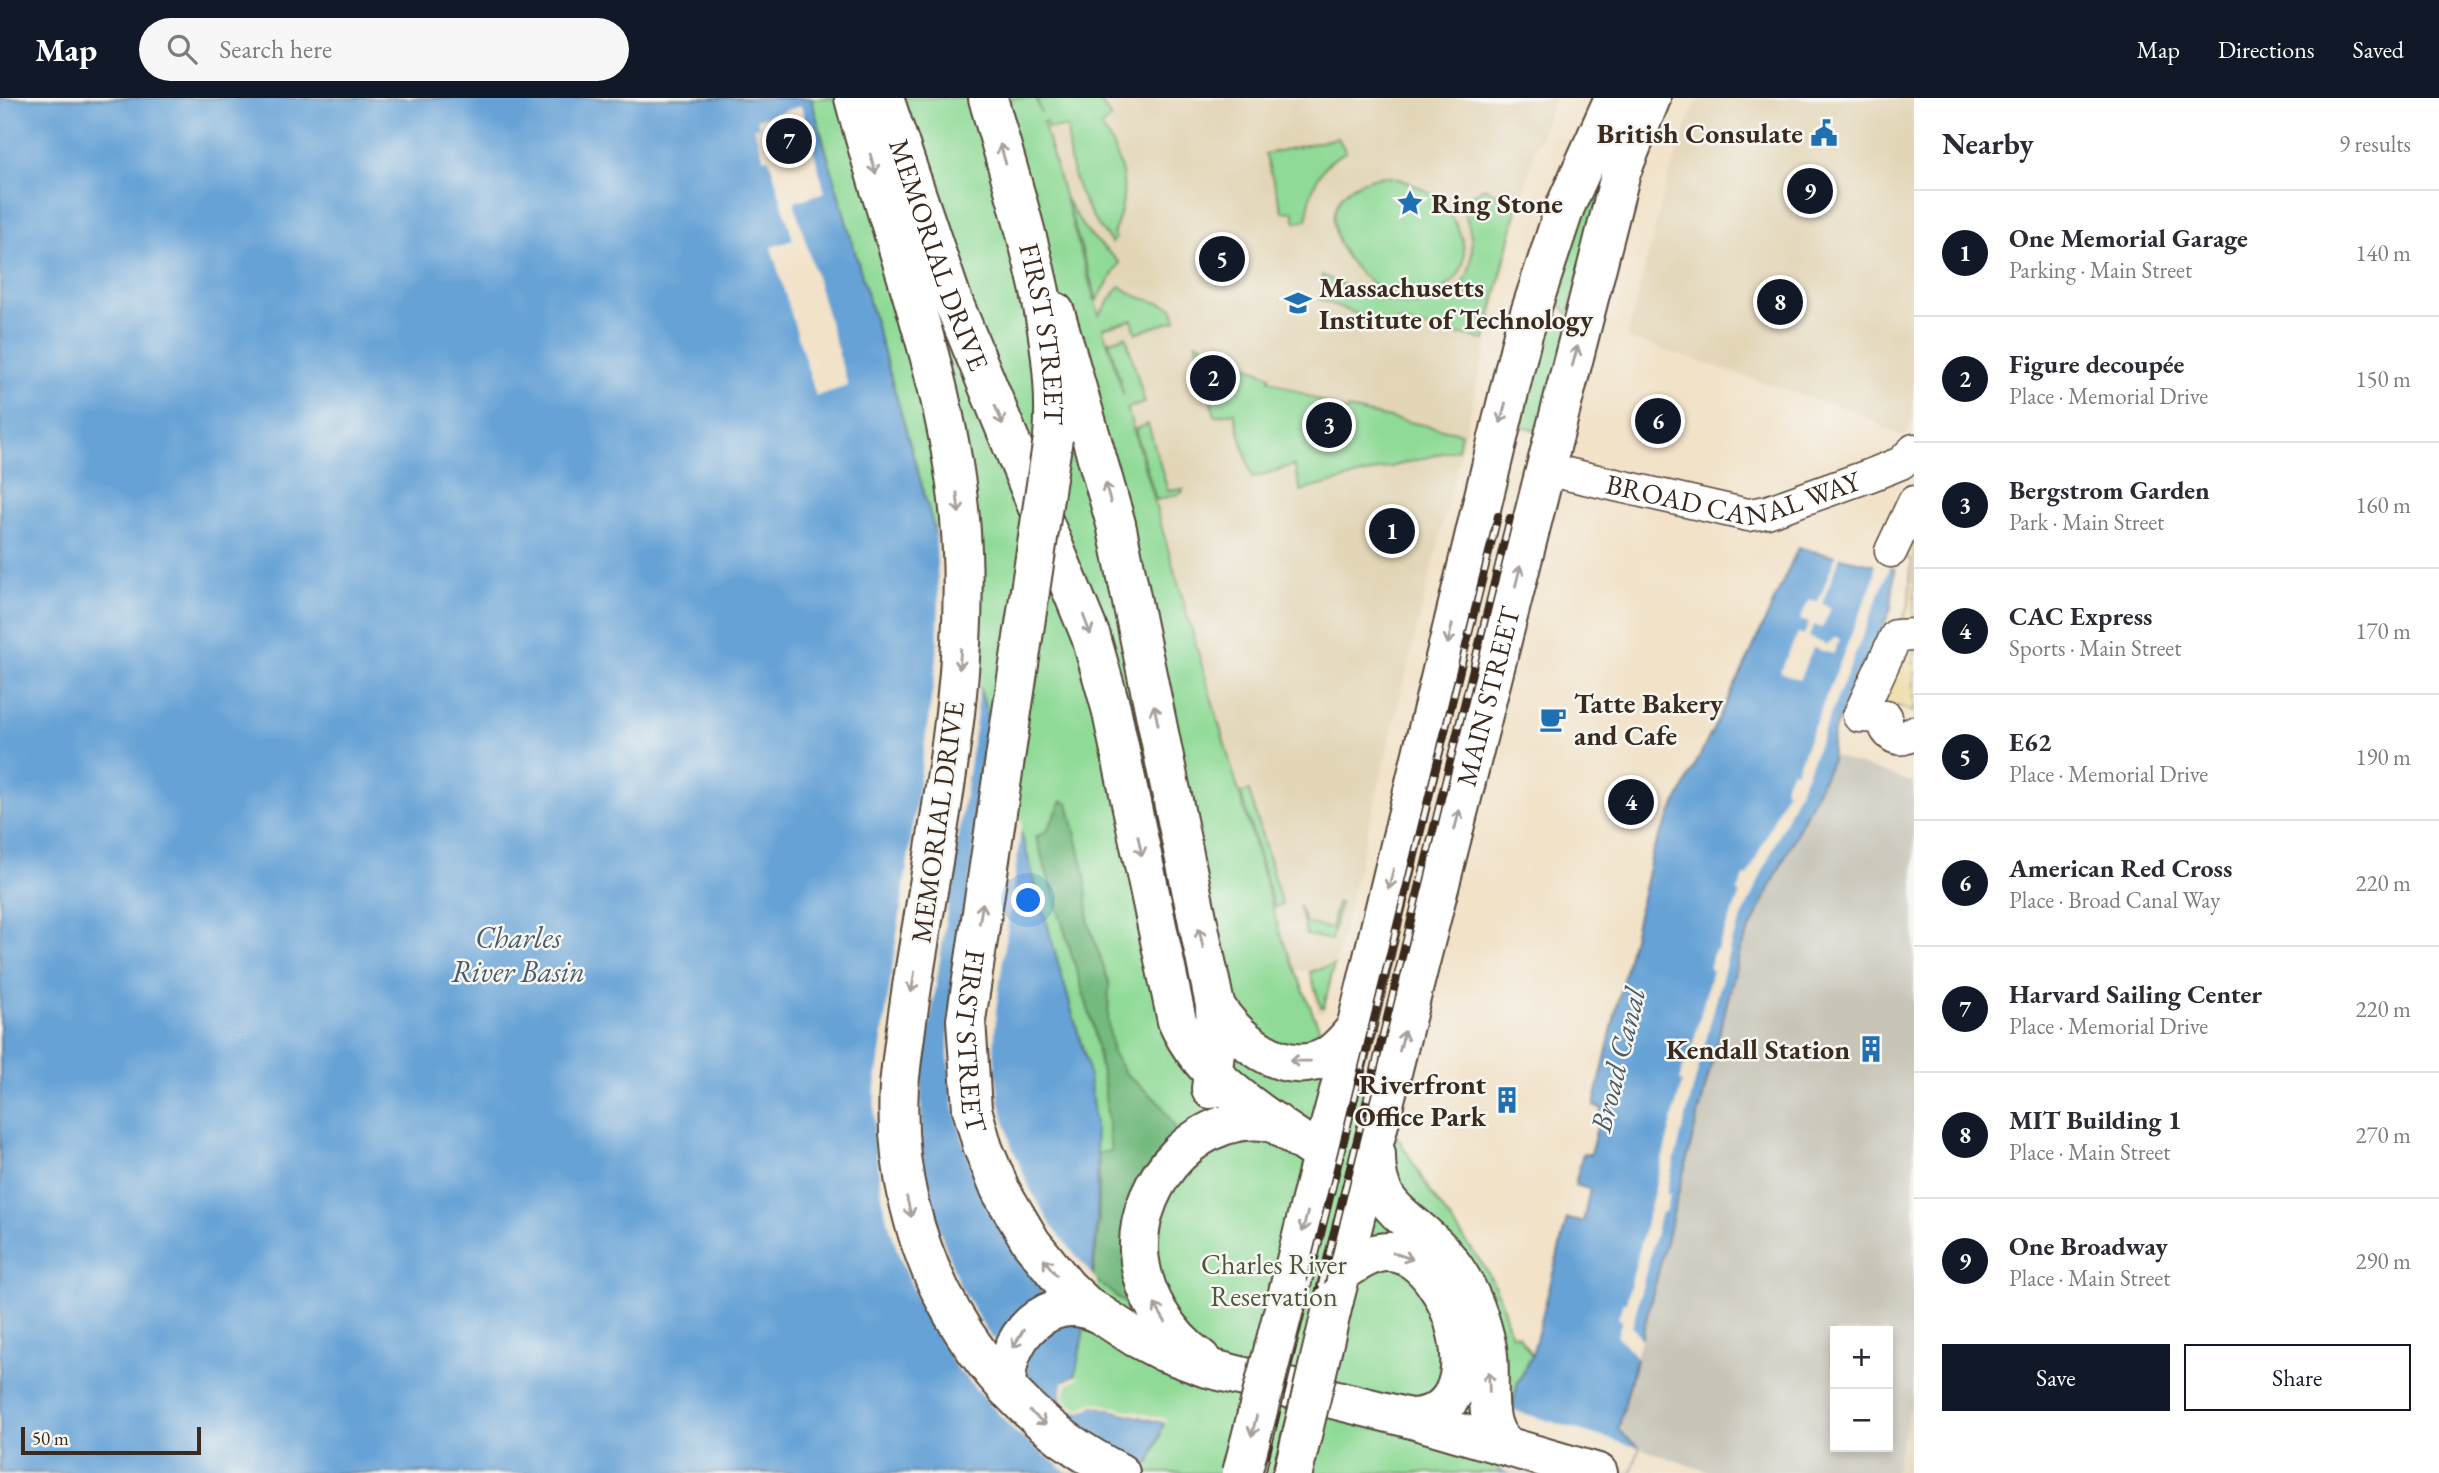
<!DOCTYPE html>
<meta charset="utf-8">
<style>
:root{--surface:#fff;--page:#f7f7f7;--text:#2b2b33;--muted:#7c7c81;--line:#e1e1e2;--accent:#111827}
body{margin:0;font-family:"EB Garamond",serif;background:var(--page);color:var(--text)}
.controls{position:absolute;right:21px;bottom:21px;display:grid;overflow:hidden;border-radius:0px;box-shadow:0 4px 10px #0003}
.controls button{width:63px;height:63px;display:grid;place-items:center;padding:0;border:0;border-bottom:2px solid var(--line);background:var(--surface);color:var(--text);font:35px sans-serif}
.scale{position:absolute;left:21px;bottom:18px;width:180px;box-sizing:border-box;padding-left:7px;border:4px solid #3b2a1e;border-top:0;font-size:19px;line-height:24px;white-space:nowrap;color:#3b2a1e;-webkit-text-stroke:5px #f6f6f2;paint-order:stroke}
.you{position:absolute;left:1029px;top:803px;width:24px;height:24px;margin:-18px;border:5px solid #fff;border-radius:50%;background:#1a73e8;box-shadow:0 0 0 10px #1a73e833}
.badge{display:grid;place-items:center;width:46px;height:46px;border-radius:50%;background:var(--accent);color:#fff;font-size:23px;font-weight:700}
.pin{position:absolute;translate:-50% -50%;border:4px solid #fff;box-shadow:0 2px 7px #0006}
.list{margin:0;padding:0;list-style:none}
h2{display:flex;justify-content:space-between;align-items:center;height:91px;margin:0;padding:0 28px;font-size:30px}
h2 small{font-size:23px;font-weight:400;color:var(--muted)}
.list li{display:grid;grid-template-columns:46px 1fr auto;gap:21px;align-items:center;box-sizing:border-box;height:126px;padding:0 28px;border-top:2px solid var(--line)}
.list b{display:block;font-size:26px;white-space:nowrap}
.list p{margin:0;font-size:23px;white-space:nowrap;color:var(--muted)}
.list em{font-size:23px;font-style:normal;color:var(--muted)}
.actions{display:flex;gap:14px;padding:21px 28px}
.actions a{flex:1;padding:16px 0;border:2px solid var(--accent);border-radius:0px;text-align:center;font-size:24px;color:var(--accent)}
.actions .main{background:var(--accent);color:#fff}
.icon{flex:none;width:38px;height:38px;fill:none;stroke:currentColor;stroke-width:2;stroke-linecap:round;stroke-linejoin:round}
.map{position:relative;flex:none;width:1914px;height:1375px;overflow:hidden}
header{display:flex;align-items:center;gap:42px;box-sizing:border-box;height:98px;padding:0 35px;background:var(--accent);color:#fff}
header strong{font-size:33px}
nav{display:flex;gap:38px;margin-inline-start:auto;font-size:24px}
.search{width:490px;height:63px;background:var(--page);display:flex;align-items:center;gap:18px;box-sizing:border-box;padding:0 24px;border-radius:38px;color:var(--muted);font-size:26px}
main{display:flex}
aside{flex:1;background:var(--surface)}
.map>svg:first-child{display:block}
.built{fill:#e3d6b7}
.industrial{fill:#c8c4b8;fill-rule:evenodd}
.green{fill:#8fda96;stroke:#65825a;stroke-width:2}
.forest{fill:#73ba7f;stroke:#57724e;stroke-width:2}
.sand{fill:#eeda9e;stroke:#94825e;stroke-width:2}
.water{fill:#66a2d6;stroke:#50667a;stroke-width:2}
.pier{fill:#f2e2c8}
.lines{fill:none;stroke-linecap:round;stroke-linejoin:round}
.minor-casing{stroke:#564638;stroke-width:35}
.major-casing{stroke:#564638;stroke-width:42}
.highway-casing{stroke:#564638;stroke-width:42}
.minor{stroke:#fff;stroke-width:32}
.major{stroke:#fff;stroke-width:38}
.highway{stroke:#fff;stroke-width:38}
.rail-casing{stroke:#3b2a1e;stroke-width:8}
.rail{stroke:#f6f6f2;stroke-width:5;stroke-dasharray:16;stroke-linecap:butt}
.highway-bridge-casing{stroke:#564638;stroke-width:42;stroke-linecap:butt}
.highway-bridge{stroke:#fff;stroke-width:38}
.oneway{stroke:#a79f9a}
.labels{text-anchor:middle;stroke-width:5;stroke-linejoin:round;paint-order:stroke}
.poi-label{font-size:28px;font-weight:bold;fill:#3b2a1e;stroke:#f6f6f2;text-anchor:end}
.street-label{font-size:28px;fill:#3b2a1e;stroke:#f6f6f2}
.park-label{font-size:28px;fill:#50563c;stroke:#f6f6f2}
.water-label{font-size:30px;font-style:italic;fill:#4c5a68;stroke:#f6f6f2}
</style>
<header>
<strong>Map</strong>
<div class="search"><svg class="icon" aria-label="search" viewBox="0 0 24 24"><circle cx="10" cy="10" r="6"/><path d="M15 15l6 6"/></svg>Search here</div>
<nav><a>Map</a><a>Directions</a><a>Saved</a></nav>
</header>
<main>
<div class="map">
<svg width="1914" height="1375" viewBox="0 0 1914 1375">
<rect width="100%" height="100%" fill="#f6f6f2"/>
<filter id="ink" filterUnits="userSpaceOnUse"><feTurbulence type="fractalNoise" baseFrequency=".0143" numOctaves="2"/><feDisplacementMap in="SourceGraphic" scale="14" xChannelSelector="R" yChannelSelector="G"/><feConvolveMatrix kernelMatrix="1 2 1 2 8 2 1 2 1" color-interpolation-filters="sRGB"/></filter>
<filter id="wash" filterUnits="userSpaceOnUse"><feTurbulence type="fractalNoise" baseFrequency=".00686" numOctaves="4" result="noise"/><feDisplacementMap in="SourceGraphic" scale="28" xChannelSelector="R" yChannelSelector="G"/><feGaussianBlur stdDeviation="1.57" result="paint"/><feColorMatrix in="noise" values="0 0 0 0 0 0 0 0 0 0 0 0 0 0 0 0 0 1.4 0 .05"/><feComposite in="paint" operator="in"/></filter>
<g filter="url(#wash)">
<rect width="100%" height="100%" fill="#f2e2c8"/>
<path class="built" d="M1038,0H1555L1533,58L1323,915L1318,914L1308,873L1293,872Z
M1700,0H1914V321L1905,340L1860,316L1627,240L1664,93L1693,10Z
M1914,1295V1375H1894Z"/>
<path class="industrial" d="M1834,658L1914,685V1295L1894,1375H1712L1639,1350L1618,1332L1741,850ZM1835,1233H1888V1349H1835Z"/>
<path class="green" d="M811,0H1036L1041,15L1037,0H1098L1111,20L1101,28C1125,64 1131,96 1113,136L1116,140L1112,145C1083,111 1066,75 1068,30H1048L1046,24H1043L1099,217L1120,188L1136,198L1172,209L1176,222L1136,235L1132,222L1103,230L1124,298L1109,243L1126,238L1145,305L1127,310L1280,835L1319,930L1371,995L1431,1095L1486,1171L1499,1197L1511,1236L1518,1237L1532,1258L1518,1284L1498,1375H1114L1124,1356L1149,1367L1161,1337L1068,1311L1061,1299L1100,1082L1087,966Z
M1629,0L1569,216L1547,194Z
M1338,40L1346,54C1318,65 1309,95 1307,122L1296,124L1293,113L1283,114L1265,56Z
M1385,78C1401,81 1415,85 1429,95C1459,117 1484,169 1441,192C1369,232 1274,92 1385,78Z
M1485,89L1517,110L1485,242L1397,223L1394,227L1378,221L1377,224L1319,201L1323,192L1322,177C1351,191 1378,203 1410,207C1417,207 1425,205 1432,204C1480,194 1478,141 1461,106Z
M1066,101L1085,132L1120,165L1097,202Z
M1547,211L1569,231L1545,334L1510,326Z
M1196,244L1270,278L1269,282L1347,314L1348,311L1461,335L1458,351L1301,393L1294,367L1252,380L1234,314L1215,318Z
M1148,326L1168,393L1183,391L1182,395L1156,402L1135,331Z
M1249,693L1282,807L1274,809L1241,695Z
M1337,804L1340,805L1331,842L1307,837L1299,808L1306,825L1331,831Z
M1334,867L1324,909H1321L1310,874Z"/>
<path class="forest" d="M1062,703L1068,705L1085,776L1089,827L1109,884L1108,925L1113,956L1126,976L1160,1005L1180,1038L1137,1215L1093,1180L1099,1123V1055L1111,1053L1104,987L1093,927L1036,739L1047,733Z"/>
<path class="sand" d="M1914,435V614L1897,608L1859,618L1909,507L1911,461L1905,459Z"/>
<path class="water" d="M0,0H811L1087,966C1106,1079 1098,1166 1075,1278L1064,1284L1061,1299L1068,1311L1082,1314L1093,1307L1164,1325L1149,1367L1124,1356L1114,1375H0Z
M1798,450L1895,471L1891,511L1833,634L1831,664L1741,850L1618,1332L1639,1350L1631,1375H1498L1518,1284L1532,1258L1567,1121L1583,1124L1590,1091L1575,1087L1583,1055L1590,1057L1602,1010L1594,1008L1653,752L1748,561Z"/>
<path class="pier" d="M801,8L825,94L794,104L848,288L816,298L771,149L793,142L769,60L764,61L754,30L759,28L757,21Z
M935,425L980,578L976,623L921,986L922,1060L930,1106L959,1186L986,1232L993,1241H998L1045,1196L1006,1140L974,1079L954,1011L948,957L949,922L993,624L1022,725L996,913L994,955L999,1002L1011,1046L1029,1089L1053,1130L1097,1183L1093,1205L1057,1226L1027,1255L1026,1276L1032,1290L1089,1336L1152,1369L1150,1370L1126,1361L1118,1375H1068L1015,1334L955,1268L922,1212L898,1155L884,1110L874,1043L875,990L937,561L939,508Z
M1837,455L1841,456L1822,506L1831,510L1822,530L1814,527L1809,539L1827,547L1835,539L1840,541L1833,556L1813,550L1799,582L1780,574L1798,535L1804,537L1809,525L1800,522L1809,501L1818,504Z
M1874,463L1891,467L1807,675L1732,842L1666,1095L1670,1096L1665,1114H1661L1632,1229L1642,1241L1637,1260L1617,1238L1622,1222L1618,1221L1623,1204H1626L1682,984L1679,983L1684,965H1688L1712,872L1709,871L1714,852H1717L1740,796L1737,795L1745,777L1748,778L1787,692L1784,690L1792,672L1796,673L1875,478Z
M1075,1278L1079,1279L1067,1287L1064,1298L1070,1307L1082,1310L1094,1304L1165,1321L1167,1325L1094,1307L1082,1314L1068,1311L1061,1299L1063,1284Z
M1513,1312L1639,1350L1631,1375H1511L1499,1371Z"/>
</g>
<g filter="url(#ink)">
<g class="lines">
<defs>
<g id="minor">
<path id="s1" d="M1545,371L1748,417L1767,414L1871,377L1901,365L1914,352"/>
<path d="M1891,453L1914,404"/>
<path d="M1914,537L1896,538L1859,618L1886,619V631C1893,642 1904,644 1914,634"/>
</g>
<g id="major">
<path d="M854,0C890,140 947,276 960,421C976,611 918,800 899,988C890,1149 976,1303 1120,1375"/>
<path d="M1055,214L1116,426L1215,907C1234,940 1283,980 1324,960C1337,954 1347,941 1356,930"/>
<path d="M1376,1056C1375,1113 1408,1116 1441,1153C1465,1180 1480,1215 1487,1250C1493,1281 1480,1324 1505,1347"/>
<path d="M1322,1057L1356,930L1523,236L1565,109L1614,0"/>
<path id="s2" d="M1341,1175L1621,74L1651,0"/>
<path d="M1409,1320L1598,1375"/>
</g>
<g id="highway">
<path id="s3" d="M884,0L952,201L1091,539L1111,610L1177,923C1204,985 1269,1020 1322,1057L1289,1191"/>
<path id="s4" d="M988,0C1016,103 1062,233 1053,340"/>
<path id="s5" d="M1030,493L966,922L972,1011L983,1050L1001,1093L1031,1144L1067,1189L1086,1207L1135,1239L1164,1254L1204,1269L1409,1320C1501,1320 1453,1157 1390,1154C1372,1153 1356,1165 1341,1175L1334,1202"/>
<path d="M1211,991L1216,945L1215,907"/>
<path d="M1201,1261C1167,1238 1141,1194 1139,1153C1136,1082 1202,1008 1276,1025"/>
<path d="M1007,1291C1001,1242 1049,1190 1099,1216"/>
</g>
</defs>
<use href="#minor" class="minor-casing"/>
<use href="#major" class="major-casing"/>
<use href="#highway" class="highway-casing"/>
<use href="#minor" class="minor"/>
<use href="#major" class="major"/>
<use href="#highway" class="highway"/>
<defs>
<path id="rail" d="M1262,1375L1498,418
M1275,1375L1510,420"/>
</defs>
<use href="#rail" class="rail-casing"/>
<use href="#rail" class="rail"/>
<defs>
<path id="highway-bridge" d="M1030,493L1053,340
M1242,1375L1289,1191
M1293,1375L1334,1202"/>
</defs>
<use href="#highway-bridge" class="highway-bridge-casing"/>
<use href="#highway-bridge" class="highway-bridge"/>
</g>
<defs><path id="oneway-shaft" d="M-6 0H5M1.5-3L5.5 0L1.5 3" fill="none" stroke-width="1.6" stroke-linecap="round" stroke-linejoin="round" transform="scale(1.75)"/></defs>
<g class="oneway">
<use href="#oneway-shaft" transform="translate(1003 56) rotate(-106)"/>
<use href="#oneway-shaft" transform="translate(873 66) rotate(74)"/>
<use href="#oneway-shaft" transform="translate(1575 258) rotate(-75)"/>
<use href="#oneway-shaft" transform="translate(1503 315) rotate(104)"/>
<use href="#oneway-shaft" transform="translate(999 317) rotate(67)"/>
<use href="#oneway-shaft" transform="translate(1108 395) rotate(-105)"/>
<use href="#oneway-shaft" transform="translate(958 405) rotate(84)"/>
<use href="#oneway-shaft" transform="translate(1518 478) rotate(-76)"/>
<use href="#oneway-shaft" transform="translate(1087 527) rotate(70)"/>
<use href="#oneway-shaft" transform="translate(1450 536) rotate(103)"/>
<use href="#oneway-shaft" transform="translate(960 561) rotate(94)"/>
<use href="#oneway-shaft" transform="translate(1156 617) rotate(-102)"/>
<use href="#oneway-shaft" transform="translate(1457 722) rotate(-76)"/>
<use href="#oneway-shaft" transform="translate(1140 748) rotate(78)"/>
<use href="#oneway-shaft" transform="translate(1391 781) rotate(103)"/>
<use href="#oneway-shaft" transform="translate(981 815) rotate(-81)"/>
<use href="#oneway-shaft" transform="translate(1201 840) rotate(-102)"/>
<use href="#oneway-shaft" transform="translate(913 884) rotate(99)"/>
<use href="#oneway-shaft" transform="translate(1402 943) rotate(-76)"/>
<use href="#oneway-shaft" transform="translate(1300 963) rotate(-179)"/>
<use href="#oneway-shaft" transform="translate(909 1109) rotate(77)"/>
<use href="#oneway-shaft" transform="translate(1305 1124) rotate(104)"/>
<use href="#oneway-shaft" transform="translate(1403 1158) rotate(19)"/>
<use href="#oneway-shaft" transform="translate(1050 1169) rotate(-128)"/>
<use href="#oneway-shaft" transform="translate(1160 1215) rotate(-121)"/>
<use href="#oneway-shaft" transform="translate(1018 1241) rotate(121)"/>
<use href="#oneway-shaft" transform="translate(1489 1284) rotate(-92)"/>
<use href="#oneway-shaft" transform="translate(1038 1320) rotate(40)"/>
<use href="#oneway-shaft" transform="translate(1254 1328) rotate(104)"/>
</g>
</g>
<defs>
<symbol id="civic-bare" viewBox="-9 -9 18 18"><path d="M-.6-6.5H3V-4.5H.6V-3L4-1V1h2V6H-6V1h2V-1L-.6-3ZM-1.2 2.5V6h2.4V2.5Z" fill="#1f6fb2" stroke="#f6f6f2" stroke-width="2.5" paint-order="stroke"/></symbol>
<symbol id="sight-bare" viewBox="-9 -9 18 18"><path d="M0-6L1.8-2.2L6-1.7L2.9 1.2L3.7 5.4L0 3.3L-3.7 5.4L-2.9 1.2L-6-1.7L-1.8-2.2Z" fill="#1f6fb2" stroke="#f6f6f2" stroke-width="2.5" paint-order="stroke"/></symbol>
<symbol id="university-bare" viewBox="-9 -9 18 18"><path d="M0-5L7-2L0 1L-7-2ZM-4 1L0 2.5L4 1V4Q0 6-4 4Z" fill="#1f6fb2" stroke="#f6f6f2" stroke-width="2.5" paint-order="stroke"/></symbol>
<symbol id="cafe-bare" viewBox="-9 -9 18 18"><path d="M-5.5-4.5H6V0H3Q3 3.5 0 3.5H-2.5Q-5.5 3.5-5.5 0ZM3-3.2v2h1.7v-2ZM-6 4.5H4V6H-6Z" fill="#1f6fb2" stroke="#f6f6f2" stroke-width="2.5" paint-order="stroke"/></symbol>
<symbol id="building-bare" viewBox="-9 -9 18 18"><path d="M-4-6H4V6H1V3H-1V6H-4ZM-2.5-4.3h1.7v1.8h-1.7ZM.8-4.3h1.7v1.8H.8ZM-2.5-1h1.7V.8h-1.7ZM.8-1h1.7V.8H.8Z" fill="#1f6fb2" stroke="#f6f6f2" stroke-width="2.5" paint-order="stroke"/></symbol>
</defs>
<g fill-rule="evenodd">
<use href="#civic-bare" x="1805" y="16" width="38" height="38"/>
<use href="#sight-bare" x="1391" y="86" width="38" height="38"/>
<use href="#university-bare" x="1279" y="186" width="38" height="38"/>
<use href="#cafe-bare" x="1534" y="602" width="38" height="38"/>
<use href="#building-bare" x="1852" y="932" width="38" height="38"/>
<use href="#building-bare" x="1488" y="983" width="38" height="38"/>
</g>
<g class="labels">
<g class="poi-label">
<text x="1803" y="45">British Consulate</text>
<text x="1431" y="115" text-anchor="start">Ring Stone</text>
<text x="1319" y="199" text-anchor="start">Massachusetts<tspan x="1319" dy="32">Institute of Technology</tspan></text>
<text x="1574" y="615" text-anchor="start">Tatte Bakery<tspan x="1574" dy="32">and Cafe</tspan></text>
<text x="1850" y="961">Kendall Station</text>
<text x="1486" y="996">Riverfront<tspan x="1486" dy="32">Office Park</tspan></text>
</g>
<g class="street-label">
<text dy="10" stroke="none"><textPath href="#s3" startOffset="166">MEMORIAL DRIVE</textPath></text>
<text dy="10" stroke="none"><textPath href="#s4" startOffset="243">FIRST STREET</textPath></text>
<text dy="10" stroke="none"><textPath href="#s1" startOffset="194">BROAD CANAL WAY</textPath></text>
<text dy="10" stroke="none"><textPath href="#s2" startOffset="595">MAIN STREET</textPath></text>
<text transform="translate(937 724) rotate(-82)" y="10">MEMORIAL DRIVE</text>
<text dy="10" stroke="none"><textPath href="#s5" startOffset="455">FIRST STREET</textPath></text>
</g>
<g class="park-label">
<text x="1274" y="1176">Charles River<tspan x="1274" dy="32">Reservation</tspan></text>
</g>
<g class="water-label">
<text x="518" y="850">Charles<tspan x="518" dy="34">River Basin</tspan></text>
<text transform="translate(1618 962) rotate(-76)" y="10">Broad Canal</text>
</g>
</g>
</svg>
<div class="controls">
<button>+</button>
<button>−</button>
</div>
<div class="scale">50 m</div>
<div class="you"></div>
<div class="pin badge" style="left:1392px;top:433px">1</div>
<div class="pin badge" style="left:1213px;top:280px">2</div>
<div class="pin badge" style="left:1329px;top:327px">3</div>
<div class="pin badge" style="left:1631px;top:704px">4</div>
<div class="pin badge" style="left:1222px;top:161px">5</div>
<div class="pin badge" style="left:1658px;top:323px">6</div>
<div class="pin badge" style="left:789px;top:43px">7</div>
<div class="pin badge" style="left:1780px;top:204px">8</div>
<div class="pin badge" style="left:1810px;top:93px">9</div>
</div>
<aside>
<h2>Nearby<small>9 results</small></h2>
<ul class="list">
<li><span class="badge">1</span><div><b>One Memorial Garage</b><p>Parking · Main Street</p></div><em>140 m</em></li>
<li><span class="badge">2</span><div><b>Figure decoupée</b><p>Place · Memorial Drive</p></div><em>150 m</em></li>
<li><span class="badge">3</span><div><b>Bergstrom Garden</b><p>Park · Main Street</p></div><em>160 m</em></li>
<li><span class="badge">4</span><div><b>CAC Express</b><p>Sports · Main Street</p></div><em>170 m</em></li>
<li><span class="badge">5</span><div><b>E62</b><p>Place · Memorial Drive</p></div><em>190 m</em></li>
<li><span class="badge">6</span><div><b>American Red Cross</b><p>Place · Broad Canal Way</p></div><em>220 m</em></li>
<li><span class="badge">7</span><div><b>Harvard Sailing Center</b><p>Place · Memorial Drive</p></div><em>220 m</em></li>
<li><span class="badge">8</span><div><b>MIT Building 1</b><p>Place · Main Street</p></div><em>270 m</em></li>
<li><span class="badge">9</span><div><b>One Broadway</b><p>Place · Main Street</p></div><em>290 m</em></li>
</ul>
<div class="actions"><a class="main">Save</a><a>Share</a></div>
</aside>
</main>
